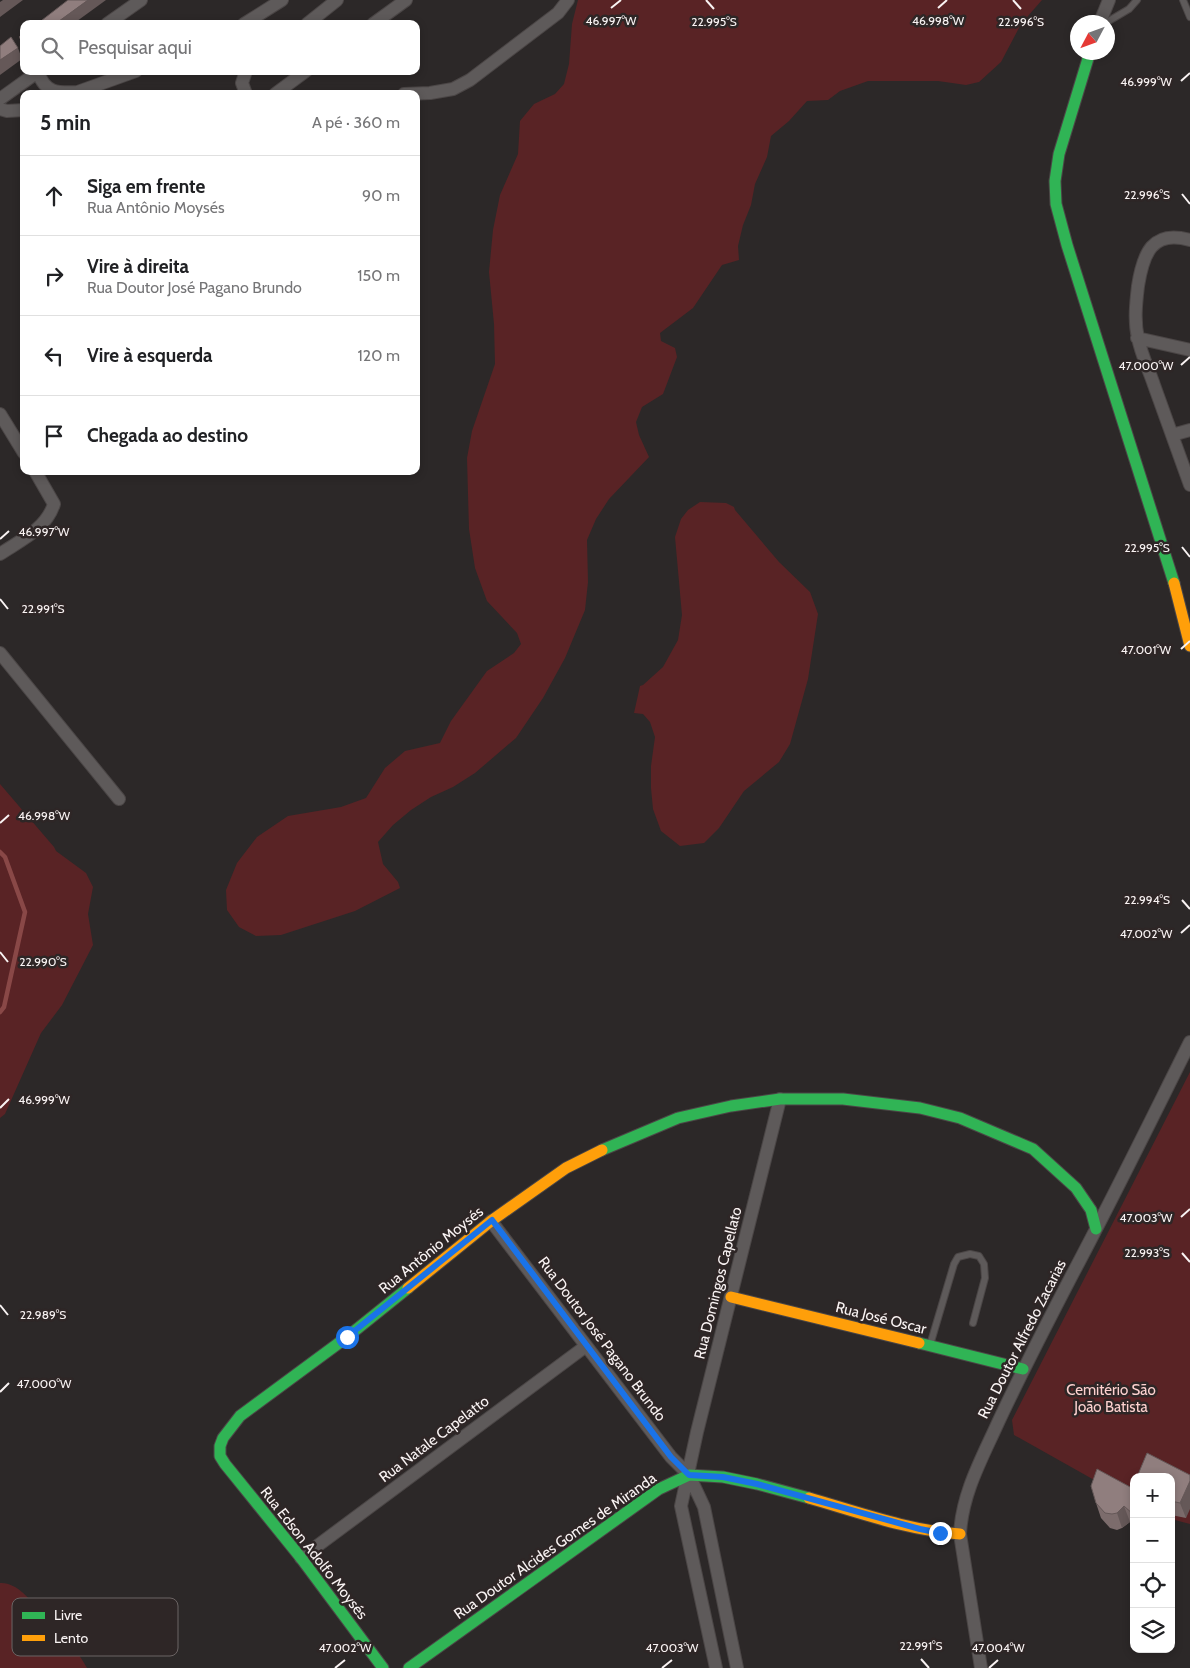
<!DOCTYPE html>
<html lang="pt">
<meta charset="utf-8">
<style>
:root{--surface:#fff;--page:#f2f2f2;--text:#202124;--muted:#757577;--line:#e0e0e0}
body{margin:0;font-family:Cabin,sans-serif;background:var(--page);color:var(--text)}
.controls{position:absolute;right:15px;bottom:15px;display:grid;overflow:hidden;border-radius:10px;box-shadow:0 2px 8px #0003}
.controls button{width:45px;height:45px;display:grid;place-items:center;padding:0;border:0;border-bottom:1px solid var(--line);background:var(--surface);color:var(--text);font:25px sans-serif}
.compass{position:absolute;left:1070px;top:15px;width:45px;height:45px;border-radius:50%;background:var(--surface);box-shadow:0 2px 8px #0003;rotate:229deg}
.stop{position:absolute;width:15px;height:15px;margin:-11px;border:4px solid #1a73e8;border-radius:50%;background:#fff}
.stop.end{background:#1a73e8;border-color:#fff;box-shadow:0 1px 5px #0008}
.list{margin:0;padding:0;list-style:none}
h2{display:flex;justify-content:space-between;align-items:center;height:65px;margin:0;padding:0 20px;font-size:21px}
h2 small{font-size:16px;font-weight:400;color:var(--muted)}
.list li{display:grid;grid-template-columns:32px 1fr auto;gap:15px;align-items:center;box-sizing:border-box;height:80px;padding:0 20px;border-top:1px solid var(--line)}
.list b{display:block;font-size:19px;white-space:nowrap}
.list p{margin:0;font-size:16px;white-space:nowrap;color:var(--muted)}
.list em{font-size:16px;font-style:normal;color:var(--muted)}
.icon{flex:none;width:28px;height:28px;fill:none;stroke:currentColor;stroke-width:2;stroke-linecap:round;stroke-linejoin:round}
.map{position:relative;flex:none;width:1190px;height:1668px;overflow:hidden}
.search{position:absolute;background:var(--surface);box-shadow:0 2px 8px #0003;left:20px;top:20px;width:400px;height:55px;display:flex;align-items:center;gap:12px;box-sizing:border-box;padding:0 18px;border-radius:10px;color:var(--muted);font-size:19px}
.panel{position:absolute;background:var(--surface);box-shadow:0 2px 8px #0003;left:20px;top:90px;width:400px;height:385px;border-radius:10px}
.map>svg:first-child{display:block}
.green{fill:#592325}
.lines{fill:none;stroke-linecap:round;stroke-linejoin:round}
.stream{stroke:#894847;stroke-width:4.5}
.lane-casing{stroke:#4b4646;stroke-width:8}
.street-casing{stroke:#4b4646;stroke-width:14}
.fast-casing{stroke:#4b4646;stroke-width:13}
.slow-casing{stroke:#4b4646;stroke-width:13}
.lane{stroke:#5e5a5a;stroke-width:6}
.street{stroke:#5e5a5a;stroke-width:12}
.fast{stroke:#30b455;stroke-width:11}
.slow{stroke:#ff9f0a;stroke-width:11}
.wall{fill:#7c6c6c}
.shaded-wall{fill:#655858}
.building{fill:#907e7e;stroke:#655858}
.route{stroke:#1a73e8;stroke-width:6}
.ticks{fill:none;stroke:#f9f3f3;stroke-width:2}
.labels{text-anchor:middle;stroke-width:5;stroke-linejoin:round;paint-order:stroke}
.street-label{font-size:15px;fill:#f9f3f3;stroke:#2e2626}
.park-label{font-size:15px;fill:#fdd1cf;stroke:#2e2626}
.key{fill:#2e2626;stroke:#6b6464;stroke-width:1}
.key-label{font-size:14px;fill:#f9f3f3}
.ticks-label{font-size:12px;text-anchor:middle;fill:#f9f3f3;stroke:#2e2626;stroke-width:5;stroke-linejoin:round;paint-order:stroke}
</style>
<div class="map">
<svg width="1190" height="1668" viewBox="0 0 1190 1668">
<rect width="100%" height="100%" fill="#2c2828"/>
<path class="green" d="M578,0H1042L1021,24L1001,62L979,82L966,85L938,81H868L840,91L828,100L807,101L789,121L771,136L767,157L755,184L751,205L743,225L738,246L739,260L722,265L693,308L660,333L661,341L675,348L677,357L663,394L642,407L636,422L639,435L649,457L609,499L596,519L587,540L588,582L585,610L565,658L543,698L516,738L475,773L453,787L431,797L411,810L393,825L378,842L383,864L398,882L400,888L355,911L281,935L256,936L239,927L227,910L226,890L237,863L257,837L288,816L341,807L366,798L385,768L405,751L440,743L451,721L487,671L514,653L521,644L517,633L487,601L475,568L469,529L467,458L472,431L495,364L494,324L489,272L493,230L500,195L518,154L520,121L534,104L555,94L564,84L569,64L572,24Z
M700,502L726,503L734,507L735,510L779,562L810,592L818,614L808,679L790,744L779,762L744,791L719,828L704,843L680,846L661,831L653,809L651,788V766L655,737L650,722L643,714L634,713L640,686L643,685L663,667L678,640L682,615L675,537L681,519L688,510Z
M0,784L54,847L56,851L86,873L93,887L88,914L93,945L62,1005L41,1033L5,1114L0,1118Z
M1190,1072V1524L1171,1519V1477H1134V1497L1096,1481L1014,1435L1012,1420Z
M0,1583C17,1582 30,1600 40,1611C58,1630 74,1644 87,1668H0Z"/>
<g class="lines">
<path class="stream" d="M0,852L5,857L25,912L4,1007L0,1012"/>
<defs>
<path id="lane" d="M1183,0L1190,17
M1107,22L1129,9L1137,0
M930,1345L954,1264L958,1257L970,1254L979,1256L984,1264L985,1278L973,1323"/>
<path id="street" d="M1100,22L1109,0
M107,24L141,0
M244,24L282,0
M307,24L337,0
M373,24L406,0
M38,72C45,93 57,93 77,92
M72,94L136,71
M246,94L242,83L246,71
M275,94L306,71
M404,94L430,93L453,89L470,80L558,13L568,0
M0,99L39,71
M0,109L7,111L24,110
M1190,240C1152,229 1143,254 1138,286C1136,303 1134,321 1138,338C1141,354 1149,370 1154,385C1166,418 1178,452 1190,485
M1137,338L1190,350
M0,414L24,453
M1172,435L1190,430
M0,554C21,540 46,529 54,504L35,471
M0,653L119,799
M491,1221L671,1457L689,1475L704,1507L737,1668
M301,1558L586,1346
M716,1668L681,1506L697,1432L780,1099
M981,1668L960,1534C962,1495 980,1462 996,1427C1020,1375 1046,1325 1072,1275C1113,1198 1151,1120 1190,1042"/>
<path id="fast" d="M1090,52L1059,154L1055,181L1056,204L1067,245L1174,583
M602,1150L678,1118L731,1106L780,1099H843L920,1108L960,1118L1033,1149L1076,1188L1091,1210L1096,1229
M919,1343L1023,1369
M383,1668L301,1558L225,1464L220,1456V1446L223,1438L240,1416L347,1337L408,1288
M409,1668L659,1489L689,1475L723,1477L757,1484L809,1498"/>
<path id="slow" d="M1174,583L1190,646
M408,1288L491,1221L566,1168L602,1150
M731,1297L919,1343
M809,1498C858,1512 910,1531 960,1534"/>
</defs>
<use href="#lane" class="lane-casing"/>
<use href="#street" class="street-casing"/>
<use href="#fast" class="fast-casing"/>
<use href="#slow" class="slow-casing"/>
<use href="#lane" class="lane"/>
<use href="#street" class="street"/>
<use href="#fast" class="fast"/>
<use href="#slow" class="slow"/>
</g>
<path class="wall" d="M24,33V48L19,37Z
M1190,1475L1186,1518L1171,1515V1477Z
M1134,1484V1525L1130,1522L1122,1528L1117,1530L1110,1528L1101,1518L1096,1503L1132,1488Z"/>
<path class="shaded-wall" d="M3,0H23L0,17V2Z
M88,0H106L73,24H55Z
M18,48L22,59L0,75V60Z
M1190,1481V1509L1186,1518L1180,1503Z
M1124,1506L1130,1522L1122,1528L1117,1513Z"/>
<path class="building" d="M68,0H88L55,24H37Z
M24,33V42L19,37Z
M11,37L18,48L0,60V46Z
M1147,1453L1190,1475V1481L1180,1503L1171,1501V1477H1137Z
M1097,1469L1132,1488L1134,1484V1515L1124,1506L1117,1513L1112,1514L1105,1513L1096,1503L1091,1486Z"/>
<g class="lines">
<path class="route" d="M347,1337L492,1220L671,1457L689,1475L723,1477L757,1484L920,1529L940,1533"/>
</g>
<path class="ticks" d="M706,0L714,9M1013,0L1021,9M611,8L621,0M938,8L947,0M1181,81L1190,73M1182,194L1190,204M1181,365L1190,357M0,539L9,531M1182,547L1190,557M0,599L8,609M1181,649L1190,641M0,823L9,815M1182,900L1190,909M1181,933L1190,925M0,952L8,962M0,1108L9,1099M1181,1217L1190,1209M1182,1253L1190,1262M0,1305L8,1315M0,1392L9,1383M921,1659L929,1668M335,1668L345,1660M662,1668L672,1660M989,1668L998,1660"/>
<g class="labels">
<g class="street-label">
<text transform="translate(431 1250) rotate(-39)" y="5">Rua Antônio Moysés</text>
<text transform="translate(718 1283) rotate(-76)" y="5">Rua Domingos Capellato</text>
<text transform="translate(881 1318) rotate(14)" y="5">Rua José Oscar</text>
<text transform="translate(602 1339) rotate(53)" y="5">Rua Doutor José Pagano Brundo</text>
<text transform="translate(1022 1339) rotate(-63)" y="5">Rua Doutor Alfredo Zacarias</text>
<text transform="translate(434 1439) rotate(-37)" y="5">Rua Natale Capelatto</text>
<text transform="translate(555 1546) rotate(-35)" y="5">Rua Doutor Alcides Gomes de Miranda</text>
<text transform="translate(314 1553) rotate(52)" y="5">Rua Edson Adolfo Moysés</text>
</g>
<g class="park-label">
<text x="1111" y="1395">Cemitério São<tspan x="1111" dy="17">João Batista</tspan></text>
</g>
</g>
<rect x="12" y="1598" width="166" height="58" rx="8" class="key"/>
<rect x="22" y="1612" width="23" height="7" fill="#30b455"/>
<rect x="22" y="1635" width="23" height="6" fill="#ff9f0a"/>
<g class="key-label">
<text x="54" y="1620">Livre</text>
<text x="54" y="1643">Lento</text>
</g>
<g class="ticks-label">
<text x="611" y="25">46.997°W</text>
<text x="938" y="25">46.998°W</text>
<text x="1021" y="26">22.996°S</text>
<text x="714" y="26">22.995°S</text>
<text x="1146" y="86">46.999°W</text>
<text x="1147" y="199">22.996°S</text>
<text x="1146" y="370">47.000°W</text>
<text x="44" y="536">46.997°W</text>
<text x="1147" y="552">22.995°S</text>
<text x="43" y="613">22.991°S</text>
<text x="1146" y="654">47.001°W</text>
<text x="44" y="820">46.998°W</text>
<text x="1147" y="904">22.994°S</text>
<text x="1146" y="938">47.002°W</text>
<text x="43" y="966">22.990°S</text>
<text x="44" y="1104">46.999°W</text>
<text x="1146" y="1222">47.003°W</text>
<text x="1147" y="1257">22.993°S</text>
<text x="43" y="1319">22.989°S</text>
<text x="44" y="1388">47.000°W</text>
<text x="921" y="1650">22.991°S</text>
<text x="345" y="1652">47.002°W</text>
<text x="672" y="1652">47.003°W</text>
<text x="998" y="1652">47.004°W</text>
</g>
</svg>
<div class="controls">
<button>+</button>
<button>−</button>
<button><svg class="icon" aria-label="locate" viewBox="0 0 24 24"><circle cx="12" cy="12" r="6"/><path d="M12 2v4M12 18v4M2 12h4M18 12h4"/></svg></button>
<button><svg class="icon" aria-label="layers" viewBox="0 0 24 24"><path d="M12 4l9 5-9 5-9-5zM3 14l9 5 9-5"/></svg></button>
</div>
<svg class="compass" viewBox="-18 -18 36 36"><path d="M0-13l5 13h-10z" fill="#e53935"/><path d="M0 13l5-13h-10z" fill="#757577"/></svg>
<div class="stop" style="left:347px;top:1337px"></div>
<div class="stop end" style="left:940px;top:1533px"></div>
<div class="search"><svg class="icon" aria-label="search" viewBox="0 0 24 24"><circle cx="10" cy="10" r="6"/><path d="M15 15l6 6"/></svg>Pesquisar aqui</div>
<section class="panel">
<h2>5 min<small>A pé · 360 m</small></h2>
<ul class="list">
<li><svg class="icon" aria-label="ahead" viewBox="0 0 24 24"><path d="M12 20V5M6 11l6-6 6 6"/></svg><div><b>Siga em frente</b><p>Rua Antônio Moysés</p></div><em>90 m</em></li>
<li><svg class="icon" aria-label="right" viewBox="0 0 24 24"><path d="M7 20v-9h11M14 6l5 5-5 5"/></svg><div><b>Vire à direita</b><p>Rua Doutor José Pagano Brundo</p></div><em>150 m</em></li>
<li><svg class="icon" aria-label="left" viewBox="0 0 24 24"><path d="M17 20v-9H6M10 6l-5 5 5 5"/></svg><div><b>Vire à esquerda</b></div><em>120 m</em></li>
<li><svg class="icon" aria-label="arrive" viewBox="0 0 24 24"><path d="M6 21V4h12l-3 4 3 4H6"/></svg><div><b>Chegada ao destino</b></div></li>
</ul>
</section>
</div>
